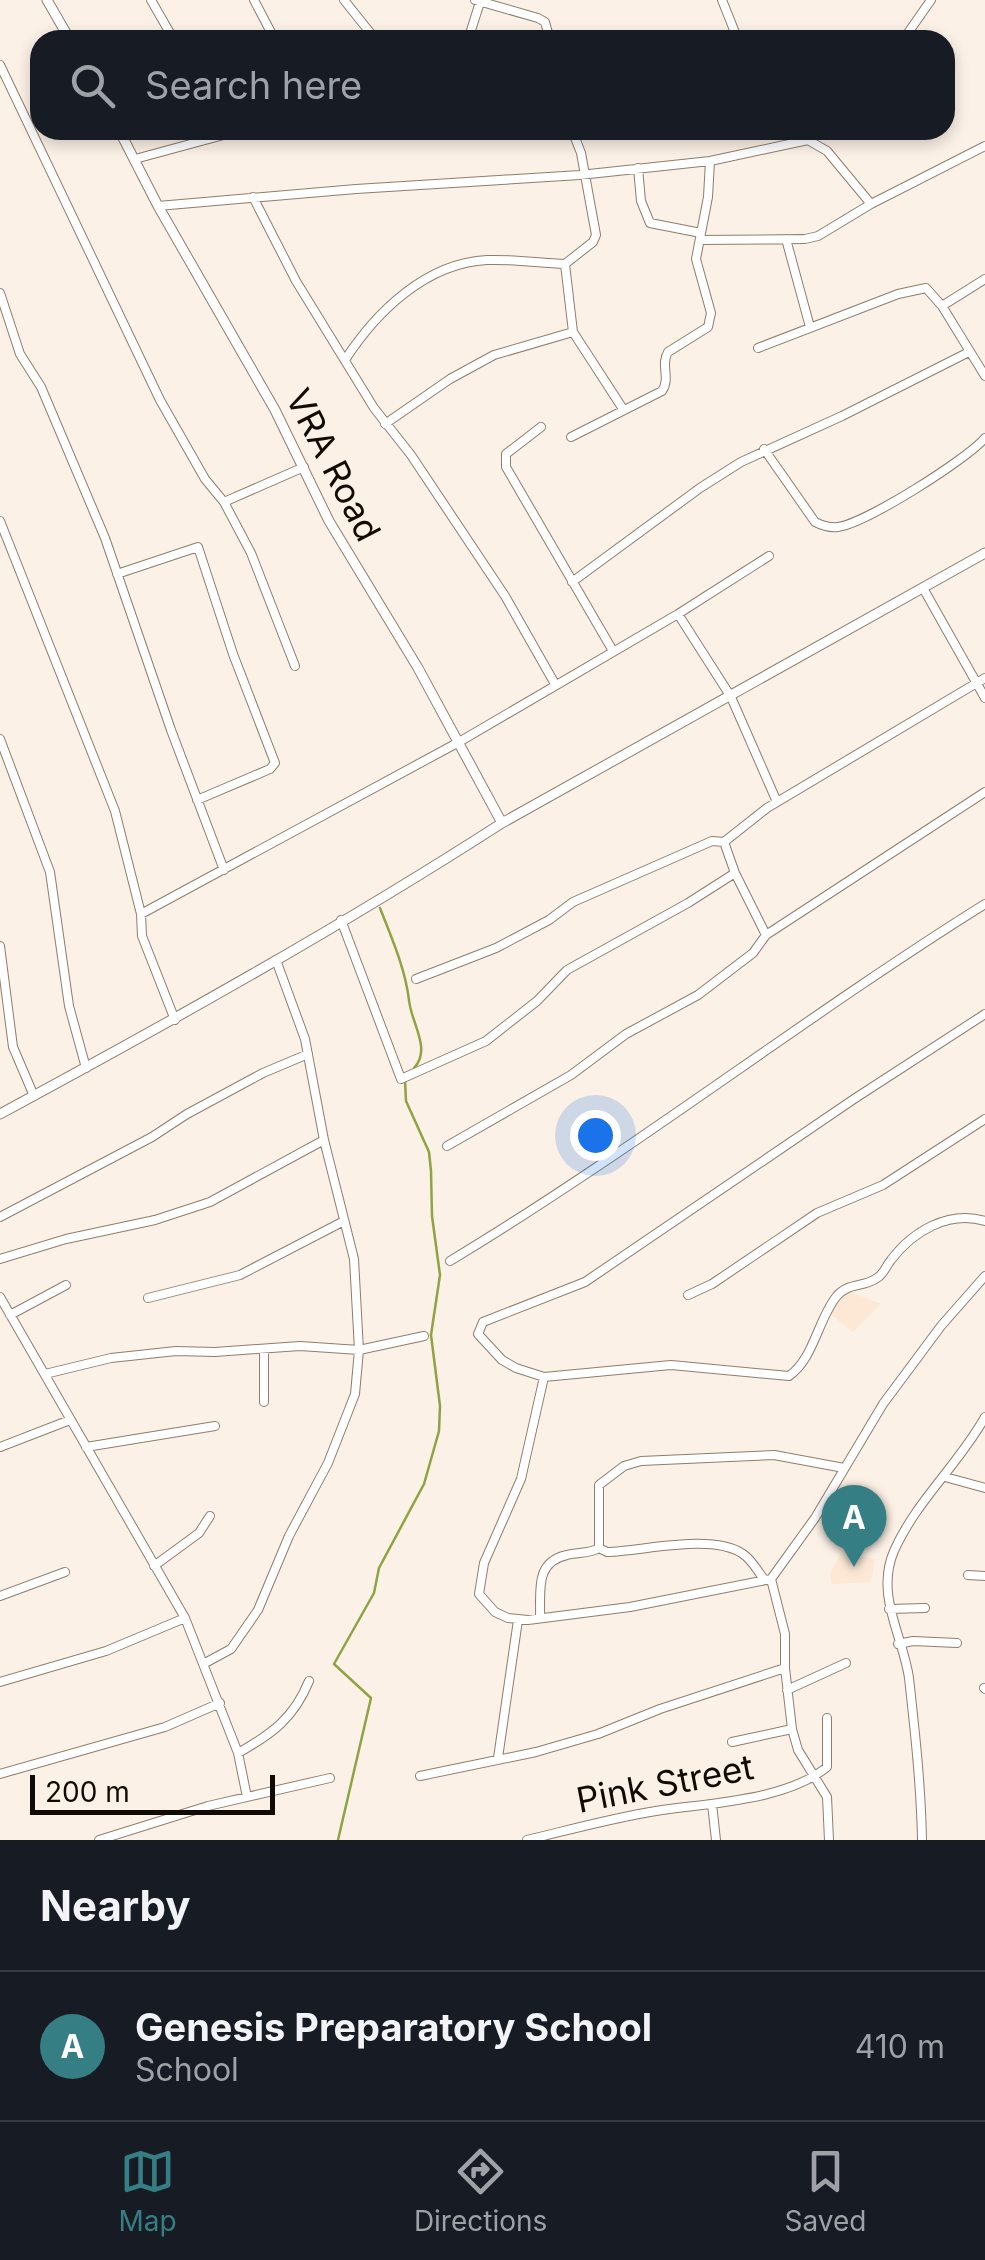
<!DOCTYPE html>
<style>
:root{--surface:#171b24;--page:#20242c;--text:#f1f3f6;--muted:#9ea1a6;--line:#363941;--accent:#357e84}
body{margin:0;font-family:Inter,sans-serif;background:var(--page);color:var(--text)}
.scale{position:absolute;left:30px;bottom:25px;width:245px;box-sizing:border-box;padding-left:10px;border:5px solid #110b06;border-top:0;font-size:28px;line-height:35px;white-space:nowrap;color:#110b06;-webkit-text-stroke:8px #fcf1e6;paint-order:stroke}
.you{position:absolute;left:595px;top:1135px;width:35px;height:35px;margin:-25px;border:8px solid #fff;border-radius:50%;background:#1a73e8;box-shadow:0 0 0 15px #1a73e833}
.badge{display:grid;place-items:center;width:65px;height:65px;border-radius:50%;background:var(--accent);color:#fff;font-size:32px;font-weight:700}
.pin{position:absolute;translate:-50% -82px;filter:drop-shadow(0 2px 5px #0008)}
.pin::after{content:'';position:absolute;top:52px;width:35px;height:30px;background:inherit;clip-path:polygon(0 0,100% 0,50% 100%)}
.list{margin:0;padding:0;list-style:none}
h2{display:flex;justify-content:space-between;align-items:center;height:130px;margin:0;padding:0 40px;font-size:42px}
h2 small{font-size:32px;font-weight:400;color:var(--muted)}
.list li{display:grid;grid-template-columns:65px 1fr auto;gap:30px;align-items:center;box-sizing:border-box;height:150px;padding:0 40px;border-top:2px solid var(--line)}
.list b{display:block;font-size:38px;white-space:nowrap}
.list p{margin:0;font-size:32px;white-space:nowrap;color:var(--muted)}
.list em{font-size:32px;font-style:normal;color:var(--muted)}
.icon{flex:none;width:55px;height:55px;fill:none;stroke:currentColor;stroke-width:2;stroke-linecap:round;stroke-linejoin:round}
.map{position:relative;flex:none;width:985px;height:1840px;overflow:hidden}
.search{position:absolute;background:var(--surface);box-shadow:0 5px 15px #0003;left:30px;right:30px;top:30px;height:110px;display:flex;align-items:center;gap:25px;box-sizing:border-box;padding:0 35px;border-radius:30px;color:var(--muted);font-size:38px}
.sheet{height:280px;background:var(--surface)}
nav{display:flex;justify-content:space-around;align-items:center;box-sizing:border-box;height:140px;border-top:2px solid var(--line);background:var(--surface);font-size:28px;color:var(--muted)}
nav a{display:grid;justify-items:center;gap:5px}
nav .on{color:var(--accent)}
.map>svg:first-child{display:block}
.built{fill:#fce8d5}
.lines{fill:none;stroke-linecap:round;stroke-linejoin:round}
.stream{stroke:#8ea443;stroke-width:2.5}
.minor-casing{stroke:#8e7d6c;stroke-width:10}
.tertiary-casing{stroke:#8e7d6c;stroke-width:11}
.minor{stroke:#fff;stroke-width:8}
.tertiary{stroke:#fff;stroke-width:9}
.labels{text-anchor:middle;stroke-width:8;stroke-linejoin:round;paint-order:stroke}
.street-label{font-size:35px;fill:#110b06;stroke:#fcf1e6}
</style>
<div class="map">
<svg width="985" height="1840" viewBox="0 0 985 1840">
<rect width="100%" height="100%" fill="#fcf1e6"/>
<path class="built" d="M845,1290L881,1304L853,1332L829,1313Z
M841,1553L875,1559L871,1582L832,1584L830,1574Z"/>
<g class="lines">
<path class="stream" d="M380,908C392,939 405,968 409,1000C411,1023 432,1049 414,1068
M338,1840L371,1698L334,1664L374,1593L379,1568L424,1484L439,1431L440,1406L431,1335L440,1275L432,1216L431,1171L429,1152L406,1101L405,1080"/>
<defs>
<path id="minor" d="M151,0L174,40
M254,0L275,40
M344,0L376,40
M475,0L538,18L545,22L550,40
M722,0L738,40
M468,40L480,2
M903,40L931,0
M0,65L160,400L205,479L224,502L251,553L295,666
M524,130H537
M572,130L581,153L596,235L593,242L565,264L573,332L623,409
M135,159L242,130
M638,168L641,201L650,223L701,233
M253,197L296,281L374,408L411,455L505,596L555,684
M158,206L356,189L580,175L710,161L808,140L827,151L871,204
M786,239L810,327
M700,240L805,239L818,236L871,204L985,146
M0,293L20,354L41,387L105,538L171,730L224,870
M942,306L985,279
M758,348L898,294L926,288L942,306L985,376
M345,360C376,312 426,263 487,260C512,259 539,263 565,264
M385,424L450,379L494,355L573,332
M541,427L506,454V467L613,651
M571,437L662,391C671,378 660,365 668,352L708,327L711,313L696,259L708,197L710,161
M764,449L815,522C823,526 830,528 838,527C866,523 966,460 985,438
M224,502L304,467
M0,521L115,811L141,914L142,936L175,1020
M117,574L198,547L233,654L275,763L270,769L197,800
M572,582L700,488L741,462L842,416L969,352
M923,588L985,698
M678,614L731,697L777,802
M0,739L50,872L69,1006L86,1068
M724,842L735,873L766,935
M141,914L459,742L678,614L769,556
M341,920L401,1079L486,1041L537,1001L567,970L688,903L735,873
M0,946L13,1047L34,1096
M416,979L496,948L549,920L573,902L712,841L724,842L767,808L985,678
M985,1014L854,1099L585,1282L483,1322L478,1334L502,1360L516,1368L544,1377L671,1365L789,1376C813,1360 818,1320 836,1297C848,1282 863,1288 877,1278C884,1274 886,1266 891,1260C913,1231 949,1210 985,1221
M447,1146L571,1075L626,1034L698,995L753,953L766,935L985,792
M0,1217L152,1137L187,1114L263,1073L308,1054
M0,1259L66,1239L155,1220L210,1202L324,1140
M450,1261C634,1150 803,1018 985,904
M688,1295L712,1284L817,1213L883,1185L985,1119
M0,1297L185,1618L238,1753L247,1797
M148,1298L240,1275L344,1221
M10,1315L66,1285
M45,1374L111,1358L176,1351L215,1352L300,1346L359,1350L424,1336
M544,1377L521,1479L484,1563L479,1594L495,1612L508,1618L528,1620L630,1607L771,1579L815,1518L883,1404L941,1326L985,1276
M264,1402V1349
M0,1447L70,1420
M86,1447L215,1426
M945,1477L985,1488
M599,1548L607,1552C644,1551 712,1533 743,1554C752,1560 757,1570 763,1578
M154,1566L199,1533L210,1516
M968,1575L985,1576
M771,1579L785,1634V1668L792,1729L798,1750L827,1797L829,1840
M0,1596L65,1572
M889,1609L925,1608
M540,1618C541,1592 534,1562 567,1555C578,1552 589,1554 599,1548V1485L624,1466L641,1461L774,1455L844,1468
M898,1644L913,1641L957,1643
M205,1663L231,1649L258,1610L289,1536L328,1463L355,1394L359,1350L354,1259L324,1140L305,1039L276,960
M0,1682L106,1651L185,1618
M984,1688L985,1689
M787,1690L846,1663
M732,1742L792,1729
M238,1753C272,1734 294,1718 309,1681
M498,1758L518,1620
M0,1774L165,1727L220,1703
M420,1776L536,1752L598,1734L660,1709L785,1668
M712,1804L716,1840
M99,1840L208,1806L330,1778
M527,1840C569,1830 612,1818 656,1811C707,1803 786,1801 827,1767V1718
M922,1840C921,1786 915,1732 909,1678C903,1636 875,1595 894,1551C916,1501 959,1464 985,1417"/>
<path id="tertiary" d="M47,0L70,40
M119,130L158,206L275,410L329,521L418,668L502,823
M0,1114C170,1022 339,928 502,823L985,553"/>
</defs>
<use href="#minor" class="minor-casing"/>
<use href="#tertiary" class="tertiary-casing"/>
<use href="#minor" class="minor"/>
<use href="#tertiary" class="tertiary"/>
</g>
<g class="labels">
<g class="street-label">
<text transform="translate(333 465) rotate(63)" y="12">VRA Road</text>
<text transform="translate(665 1784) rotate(-11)" y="12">Pink Street</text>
</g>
</g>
</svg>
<div class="scale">200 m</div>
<div class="you"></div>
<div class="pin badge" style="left:854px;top:1567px">A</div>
<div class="search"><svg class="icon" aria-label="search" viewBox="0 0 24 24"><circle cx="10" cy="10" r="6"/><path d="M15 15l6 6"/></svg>Search here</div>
</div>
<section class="sheet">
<h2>Nearby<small></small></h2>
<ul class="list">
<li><span class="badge">A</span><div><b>Genesis Preparatory School</b><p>School</p></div><em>410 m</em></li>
</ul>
</section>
<nav>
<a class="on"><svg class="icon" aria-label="map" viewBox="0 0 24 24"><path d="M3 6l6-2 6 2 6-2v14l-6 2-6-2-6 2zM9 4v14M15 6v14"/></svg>Map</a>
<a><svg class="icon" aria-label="directions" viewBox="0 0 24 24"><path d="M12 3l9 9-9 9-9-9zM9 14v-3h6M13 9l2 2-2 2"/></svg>Directions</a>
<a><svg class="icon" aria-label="saved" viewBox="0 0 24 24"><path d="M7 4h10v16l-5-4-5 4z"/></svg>Saved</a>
</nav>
